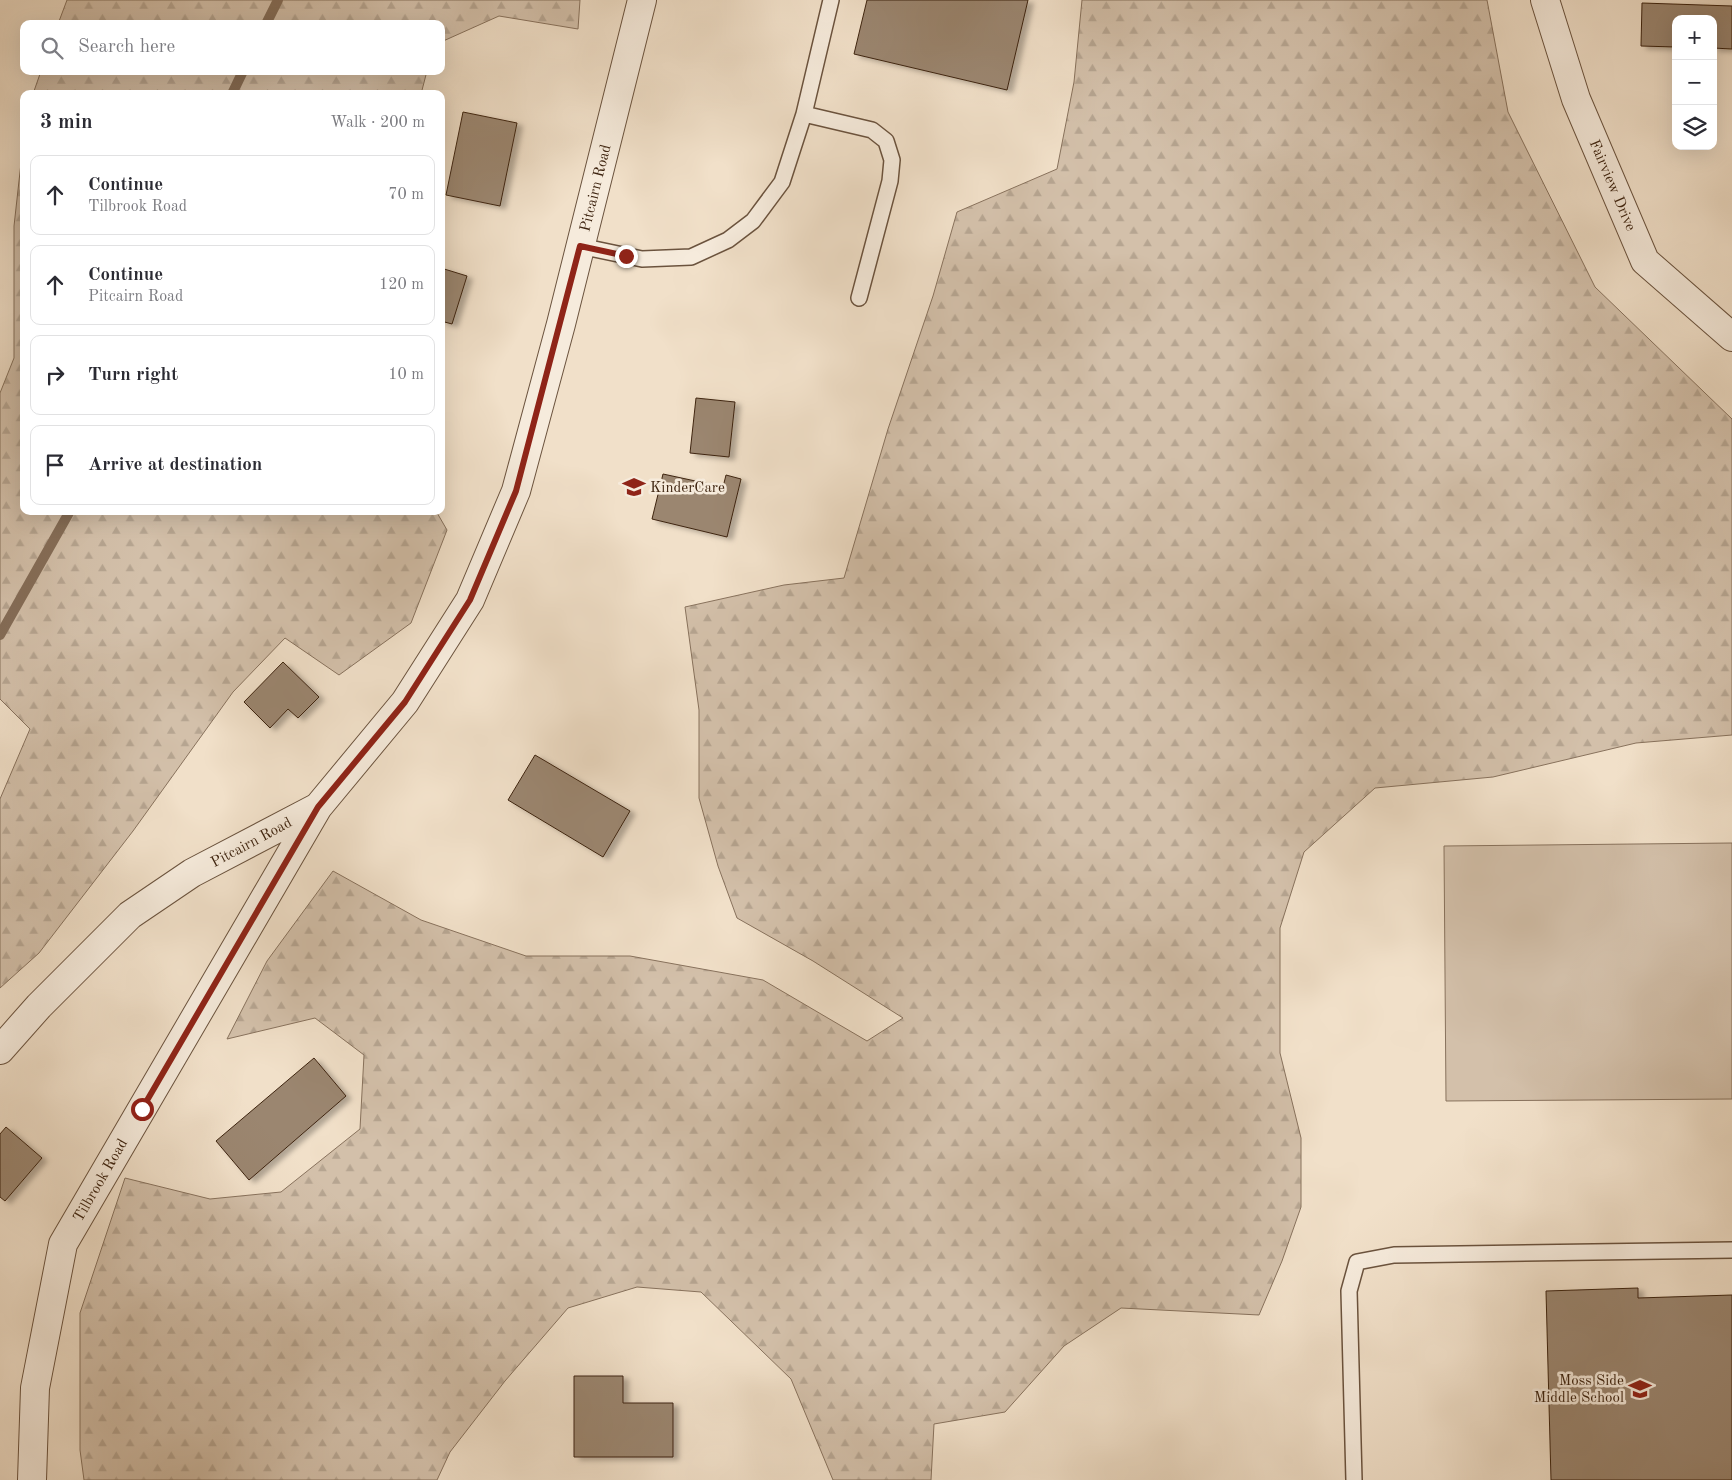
<!DOCTYPE html>
<meta charset="utf-8">
<style>
:root{--surface:#fff;--page:#f7f7f7;--text:#2b2b33;--muted:#7c7c81;--line:#e1e1e2}
body{margin:0;font-family:"Old Standard TT",serif;background:var(--page);color:var(--text)}
.controls{position:absolute;right:15px;top:15px;display:grid;overflow:hidden;border-radius:10px;box-shadow:0 5px 20px #0002}
.controls button{width:45px;height:45px;display:grid;place-items:center;padding:0;border:0;border-bottom:1px solid var(--line);background:var(--surface);color:var(--text);font:25px sans-serif}
.stop{position:absolute;width:15px;height:15px;margin:-11px;border:4px solid #8f2418;border-radius:50%;background:#fff}
.stop.end{background:#8f2418;border-color:#fff;box-shadow:0 1px 5px #0008}
.list{margin:0;padding:0;list-style:none}
h2{display:flex;justify-content:space-between;align-items:center;height:65px;margin:0;padding:0 20px;font-size:21px}
h2 small{font-size:16px;font-weight:400;color:var(--muted)}
.list li{display:grid;grid-template-columns:32px 1fr auto;gap:15px;align-items:center;box-sizing:border-box;height:80px;margin:0 10px 10px;padding:0 10px;border:1px solid var(--line);border-radius:10px}
.list b{display:block;font-size:19px;white-space:nowrap}
.list p{margin:0;font-size:16px;white-space:nowrap;color:var(--muted)}
.list em{font-size:16px;font-style:normal;color:var(--muted)}
.icon{flex:none;width:28px;height:28px;fill:none;stroke:currentColor;stroke-width:2;stroke-linecap:round;stroke-linejoin:round}
.map{position:relative;flex:none;width:1732px;height:1480px;overflow:hidden}
.search{position:absolute;background:var(--surface);box-shadow:0 5px 20px #0002;left:20px;top:20px;width:425px;height:55px;display:flex;align-items:center;gap:12px;box-sizing:border-box;padding:0 18px;border-radius:10px;color:var(--muted);font-size:19px}
.panel{position:absolute;background:var(--surface);box-shadow:0 5px 20px #0002;left:20px;top:90px;width:425px;height:425px;border-radius:10px}
.map>svg:first-child{display:block}
.forest{fill:url(#forest-firs);stroke:#88725d}
.pitch{fill:#d3c0aa;stroke:#88725d}
.lines{fill:none;stroke-linecap:round;stroke-linejoin:round}
.stream{stroke:#856e59;stroke-width:10}
.building{fill:#9b8670;stroke:#3e2410;filter:url(#shadow)}
.service-casing{stroke:#6b533e;stroke-width:18}
.minor-casing{stroke:#6b533e;stroke-width:30}
.tertiary-casing{stroke:#6b533e;stroke-width:30}
.service{stroke:#f6ebdc;stroke-width:15}
.minor{stroke:#f6ebdc;stroke-width:28}
.tertiary{stroke:#f6ebdc;stroke-width:28}
.route{stroke:#8f2418;stroke-width:6}
.labels{text-anchor:middle;stroke-width:5;stroke-linejoin:round;paint-order:stroke}
.street-label{font-size:15px;fill:#3e2410;stroke:#f6ebdc}
.poi-label{font-size:15px;fill:#3e2410;stroke:#f6ebdc;text-anchor:start}
</style>
<div class="map">
<svg width="1732" height="1480" viewBox="0 0 1732 1480">
<defs>
<pattern id="forest-firs" width="22" height="20" patternUnits="userSpaceOnUse" patternTransform="scale(1.25)"><rect width="22" height="20" fill="#d3c0aa"/><path d="M5 1l3.5 6h-7zM16 11l3.5 6h-7z" fill="#b6a591"/></pattern>
<filter id="shadow"><feDropShadow dx="5.5" dy="3" stdDeviation="2.5" flood-color="#0004"/></filter>
</defs>
<rect width="100%" height="100%" fill="#f1e0c9"/>
<filter id="stains"><feTurbulence type="fractalNoise" baseFrequency=".004" numOctaves="4"/><feColorMatrix values="0 0 0 0 .2 0 0 0 0 .09 0 0 0 0 .02 0 0 0 .5 -.17"/></filter>
<radialGradient id="worn" r=".72"><stop offset=".6" stop-color="#630" stop-opacity="0"/><stop offset="1" stop-color="#630" stop-opacity=".3"/></radialGradient>
<path class="forest" d="M67,0H580L578,29L499,16L441,42V24H58Z
M1082,0H1487L1508,112L1595,287L1732,419V735L1636,743L1493,777L1375,788L1304,852L1280,928V1053L1301,1138V1207L1282,1261L1259,1315L1121,1308L1064,1346L1005,1412L934,1424L931,1480H833L791,1379L701,1292L637,1287L568,1308L505,1381L450,1452L437,1480H84L80,1450V1313L125,1178L210,1199L281,1192L360,1129L364,1055L315,1018L227,1039L267,961L333,871L421,920L526,956H630L763,980L867,1041L903,1018L813,961L737,918L718,866L699,798V710L685,607L784,585L844,578L888,429L933,296L957,212L1057,169L1074,82Z
M41,71H427L421,94H33Z
M24,136V511H436L447,530L411,623L339,675L285,638L233,692L133,831L39,953L0,988V799L30,729L0,699V393L14,358V226Z"/>
<path class="pitch" d="M1732,843V1099L1446,1101L1444,846Z"/>
<g class="lines">
<path class="stream" d="M266,24L278,0
M232,94L243,71
M0,635L70,511"/>
</g>
<path class="building" d="M867,0H1028L1007,90L854,54Z
M1642,3L1732,6V49L1713,48V19H1676V47L1641,46Z
M463,112L517,123L500,206L446,195Z
M441,268L467,276L452,324L441,321Z
M696,398L735,402L729,457L690,453Z
M663,474L723,487L726,475L741,479L727,537L652,519Z
M283,662L319,697L298,718L288,709L270,728L244,702Z
M535,755L630,811L603,857L508,800Z
M314,1058L346,1096L249,1180L216,1141Z
M6,1127L42,1158L5,1201L0,1197V1134Z
M1638,1288V1298L1732,1295V1480H1551L1546,1291Z
M574,1376H623V1403H673V1457H574Z"/>
<g class="lines">
<defs>
<path id="service" d="M804,114L872,130L886,141L892,160L890,181L859,298
M580,246L642,259L691,257L728,240L753,221L782,182L804,114L831,0
M1354,1480L1349,1291L1357,1262L1394,1255L1732,1250"/>
<path id="minor" d="M1545,0L1576,99L1645,261L1732,337"/>
<path id="tertiary" d="M0,1050L39,1006L130,915L192,873L318,807L405,702L470,600L516,491L561,324L642,0
M32,1480L35,1388L63,1244L318,807"/>
</defs>
<use href="#service" class="service-casing"/>
<use href="#minor" class="minor-casing"/>
<use href="#tertiary" class="tertiary-casing"/>
<use href="#service" class="service"/>
<use href="#minor" class="minor"/>
<use href="#tertiary" class="tertiary"/>
</g>
<g class="lines">
<path class="route" d="M142,1109L318,807L405,702L470,600L516,491L580,246L626,256"/>
</g>
<defs>
<symbol id="school-bare" viewBox="-9 -9 18 18"><path d="M0-5L7-2L0 1L-7-2ZM-4 1L0 2.5L4 1V4Q0 6-4 4Z" fill="#8f2418" stroke="#f6ebdc" stroke-width="2.5" paint-order="stroke"/></symbol>
</defs>
<g fill-rule="evenodd">
<use href="#school-bare" x="618" y="471" width="32" height="32"/>
<use href="#school-bare" x="1624" y="1373" width="32" height="32"/>
</g>
<g class="labels">
<g class="street-label">
<text transform="translate(1613 185) rotate(67)" y="5">Fairview Drive</text>
<text transform="translate(595 188) rotate(-76)" y="5">Pitcairn Road</text>
<text transform="translate(251 842) rotate(-28)" y="5">Pitcairn Road</text>
<text transform="translate(100 1180) rotate(-60)" y="5">Tilbrook Road</text>
</g>
<g class="poi-label">
<text x="650" y="492">KinderCare</text>
<text x="1624" y="1385" text-anchor="end">Moss Side<tspan x="1624" dy="17">Middle School</tspan></text>
</g>
</g>
<rect width="100%" height="100%" filter="url(#stains)"/>
<rect width="100%" height="100%" fill="url(#worn)"/>
</svg>
<div class="controls">
<button>+</button>
<button>−</button>
<button><svg class="icon" aria-label="layers" viewBox="0 0 24 24"><path d="M12 4l9 5-9 5-9-5zM3 14l9 5 9-5"/></svg></button>
</div>
<div class="stop" style="left:142px;top:1109px"></div>
<div class="stop end" style="left:626px;top:256px"></div>
<div class="search"><svg class="icon" aria-label="search" viewBox="0 0 24 24"><circle cx="10" cy="10" r="6"/><path d="M15 15l6 6"/></svg>Search here</div>
<section class="panel">
<h2>3 min<small>Walk · 200 m</small></h2>
<ul class="list">
<li><svg class="icon" aria-label="ahead" viewBox="0 0 24 24"><path d="M12 20V5M6 11l6-6 6 6"/></svg><div><b>Continue</b><p>Tilbrook Road</p></div><em>70 m</em></li>
<li><svg class="icon" aria-label="ahead" viewBox="0 0 24 24"><path d="M12 20V5M6 11l6-6 6 6"/></svg><div><b>Continue</b><p>Pitcairn Road</p></div><em>120 m</em></li>
<li><svg class="icon" aria-label="right" viewBox="0 0 24 24"><path d="M7 20v-9h11M14 6l5 5-5 5"/></svg><div><b>Turn right</b></div><em>10 m</em></li>
<li><svg class="icon" aria-label="arrive" viewBox="0 0 24 24"><path d="M6 21V4h12l-3 4 3 4H6"/></svg><div><b>Arrive at destination</b></div></li>
</ul>
</section>
</div>
